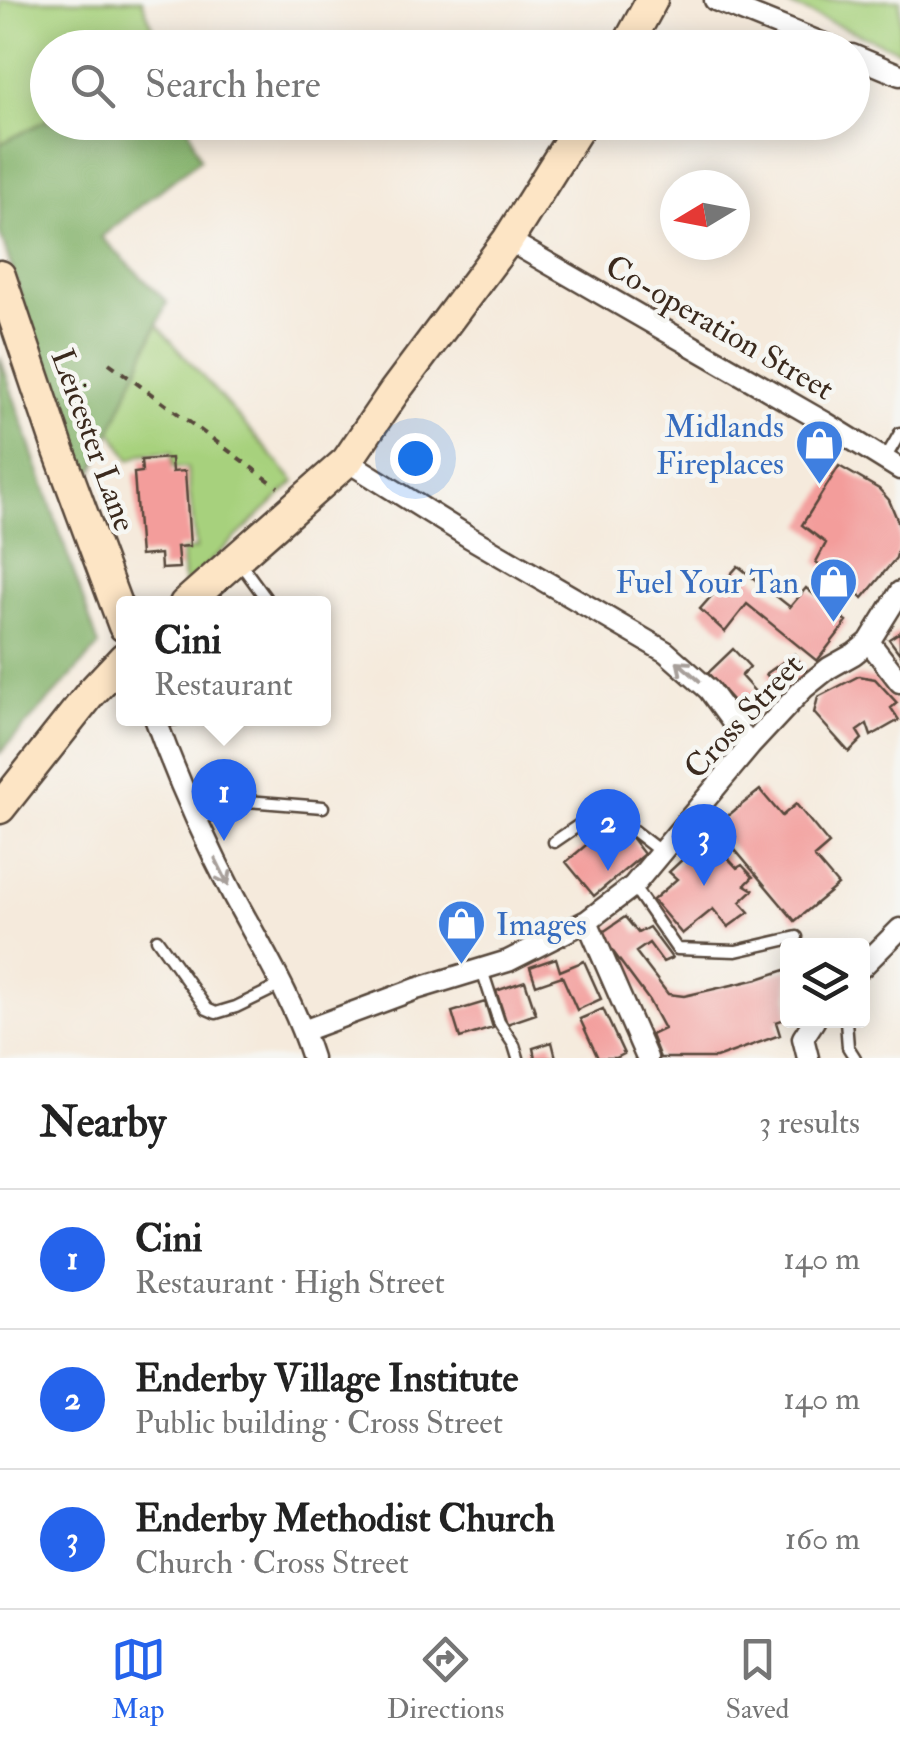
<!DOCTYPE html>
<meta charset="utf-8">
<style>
:root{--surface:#fff;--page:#f2f2f2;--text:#222;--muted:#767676;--line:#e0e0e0;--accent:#2563eb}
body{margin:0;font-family:"IM FELL Double Pica",serif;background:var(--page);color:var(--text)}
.controls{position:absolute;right:30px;bottom:30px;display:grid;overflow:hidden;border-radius:10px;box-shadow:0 5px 25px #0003}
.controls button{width:90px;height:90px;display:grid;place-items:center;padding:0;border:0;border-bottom:2px solid var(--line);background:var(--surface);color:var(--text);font:50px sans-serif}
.compass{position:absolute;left:660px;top:170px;width:90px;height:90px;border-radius:50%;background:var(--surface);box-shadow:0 5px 25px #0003;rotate:260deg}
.you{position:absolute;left:415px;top:458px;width:35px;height:35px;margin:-25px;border:8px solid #fff;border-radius:50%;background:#1a73e8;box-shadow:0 0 0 15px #1a73e833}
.badge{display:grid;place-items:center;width:65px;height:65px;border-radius:50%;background:var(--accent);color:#fff;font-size:32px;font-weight:700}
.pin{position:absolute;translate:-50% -82px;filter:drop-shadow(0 2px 5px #0008)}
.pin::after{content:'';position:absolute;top:52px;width:35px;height:30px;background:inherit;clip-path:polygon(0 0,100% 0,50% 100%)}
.popup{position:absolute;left:116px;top:596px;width:215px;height:130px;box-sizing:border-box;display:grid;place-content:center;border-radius:10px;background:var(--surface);filter:drop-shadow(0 2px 8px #0005);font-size:32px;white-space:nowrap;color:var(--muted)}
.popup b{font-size:38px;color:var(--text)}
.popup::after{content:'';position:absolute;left:50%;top:100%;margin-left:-20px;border:20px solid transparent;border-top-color:var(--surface)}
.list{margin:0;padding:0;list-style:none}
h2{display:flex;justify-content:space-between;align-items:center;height:130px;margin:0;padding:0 40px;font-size:42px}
h2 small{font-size:32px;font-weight:400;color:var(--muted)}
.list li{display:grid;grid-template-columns:65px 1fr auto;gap:30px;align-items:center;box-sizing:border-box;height:140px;padding:0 40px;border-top:2px solid var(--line)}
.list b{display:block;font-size:38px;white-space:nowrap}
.list p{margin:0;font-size:32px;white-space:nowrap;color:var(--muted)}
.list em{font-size:32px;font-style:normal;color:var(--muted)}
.icon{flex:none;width:55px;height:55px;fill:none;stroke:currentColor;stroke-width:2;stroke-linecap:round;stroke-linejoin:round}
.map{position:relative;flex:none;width:900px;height:1058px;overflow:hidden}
.search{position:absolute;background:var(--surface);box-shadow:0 5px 25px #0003;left:30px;right:30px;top:30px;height:110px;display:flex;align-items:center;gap:25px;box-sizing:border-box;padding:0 35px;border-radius:55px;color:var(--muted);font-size:38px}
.sheet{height:550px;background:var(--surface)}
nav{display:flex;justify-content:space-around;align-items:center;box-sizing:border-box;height:140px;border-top:2px solid var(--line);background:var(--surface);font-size:28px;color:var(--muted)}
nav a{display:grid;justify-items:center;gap:5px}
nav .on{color:var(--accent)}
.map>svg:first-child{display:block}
.green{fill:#a7d17d;stroke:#717e4e;stroke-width:2.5}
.forest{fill:#85b36c;stroke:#606e45;stroke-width:2.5}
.building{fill:#f39d9b}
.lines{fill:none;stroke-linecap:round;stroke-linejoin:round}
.lane-casing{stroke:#57473a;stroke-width:15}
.street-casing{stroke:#57473a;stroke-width:25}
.secondary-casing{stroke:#57473a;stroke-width:35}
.path{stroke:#57473a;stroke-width:4;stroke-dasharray:8 8;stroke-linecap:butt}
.lane{stroke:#fff;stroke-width:10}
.street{stroke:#fff;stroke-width:20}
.secondary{stroke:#fde5c5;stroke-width:30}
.oneway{stroke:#a79f9a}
.labels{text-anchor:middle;stroke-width:9;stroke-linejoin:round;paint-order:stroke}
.street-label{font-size:32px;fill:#3b2a1e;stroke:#f6f6f2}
.shop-label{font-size:32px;fill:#366cbe;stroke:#f6f6f2;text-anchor:end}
</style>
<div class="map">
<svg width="900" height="1058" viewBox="0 0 900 1058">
<rect width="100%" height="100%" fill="#f6f6f2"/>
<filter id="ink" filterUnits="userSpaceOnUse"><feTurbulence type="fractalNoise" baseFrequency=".01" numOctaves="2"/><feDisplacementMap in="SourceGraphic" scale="20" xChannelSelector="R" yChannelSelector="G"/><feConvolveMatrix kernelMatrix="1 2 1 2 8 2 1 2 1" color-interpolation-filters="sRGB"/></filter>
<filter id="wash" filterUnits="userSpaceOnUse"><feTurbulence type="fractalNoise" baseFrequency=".0048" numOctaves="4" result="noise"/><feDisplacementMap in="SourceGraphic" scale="40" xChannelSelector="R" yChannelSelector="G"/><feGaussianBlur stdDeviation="2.25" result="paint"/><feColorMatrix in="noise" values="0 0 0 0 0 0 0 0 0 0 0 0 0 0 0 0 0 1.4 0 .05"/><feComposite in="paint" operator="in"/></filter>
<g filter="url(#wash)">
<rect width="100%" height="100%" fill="#f5eadc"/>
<path class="green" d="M0,0H142L160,47L48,48L47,120L0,144Z
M777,0H900V51Z
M124,287L295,482L184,586L182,551L196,549L187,468L173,467L172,452L142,454L130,460L105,421Z"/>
<path class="forest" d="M47,120L48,122L187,123L200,159L101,237L167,302L85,490L0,233V144Z
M0,357L99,646L0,753Z"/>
<g id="blocks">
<path class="building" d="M171,458L172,472L185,471L190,546L177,547L179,568L161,569L160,554L140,556L134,473L142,472L141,460Z
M839,466L879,489L889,500L899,524L900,542L896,558L863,598L816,562L826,543L802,525Z
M738,566L790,607L806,588L847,622L817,661L747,604L725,632L700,609Z
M900,632V654L889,639Z
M733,649L750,667L741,676L766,704L750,720L708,673Z
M794,654L809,674L774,700L764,687L772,681L766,674Z
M859,676L875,679L897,703L891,708L899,720L871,736L867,724L857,731L862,739L849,752L814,713L818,697Z
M760,790L782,816L796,804L829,844L814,857L838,885L795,921L715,826Z
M611,824L625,841L630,836L644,854L594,896L566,862Z
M701,842L718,859L722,852L737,868L742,865L753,877L745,885L753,890L740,902L749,912L728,927L713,909L682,934L653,900L677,879L669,872Z
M625,917L638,933L649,927L672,958L663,962L649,943L636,952L668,994L684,996L758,979L788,969V1018L776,1022L780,1035L716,1058H660L651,1035L664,1029L648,999L600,934Z
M556,958L560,971L584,961L601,999L577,1010L562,976L536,985L530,967Z
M525,981L536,1014L507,1024L496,991Z
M485,1002L493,1028L460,1038L452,1012Z
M603,1009L624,1054L616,1058H598L580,1019Z
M552,1042L556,1058H535L533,1048Z"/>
</g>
</g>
<g filter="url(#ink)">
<use href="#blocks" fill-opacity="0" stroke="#57473a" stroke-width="2.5"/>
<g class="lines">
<defs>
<path id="lane" d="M885,459L900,433
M240,563L270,604
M157,722L181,718
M197,820L247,801L323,807
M554,842L604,808L661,852
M633,886L677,949L736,951L797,937
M157,939L207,1009L216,1013L236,1007L281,985
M482,970L499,1022L514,1045L518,1058
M846,1021L848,1047L855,1058"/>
<path id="street" d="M715,0L834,48
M852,55L900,75
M508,240L824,422L900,469
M347,461L469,537L666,652L709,690L750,746
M869,642L900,682
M155,718C177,779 204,839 234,897C262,949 294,1001 312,1058
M587,921L647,1058
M862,967L900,929
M303,1031L416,989L508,961L587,921L633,886L750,746L804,688L829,668L854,654L869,642L900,592
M808,1058L803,1038L814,1021"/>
<path id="secondary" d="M626,48L652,0
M0,276L58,448L124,626
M185,604L347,461L394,392L508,240L582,122
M0,808L91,693L124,658"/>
</defs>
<use href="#lane" class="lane-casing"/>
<use href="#street" class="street-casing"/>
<use href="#secondary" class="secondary-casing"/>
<path class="path" d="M109,363L278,487"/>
<use href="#lane" class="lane"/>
<use href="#street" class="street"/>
<use href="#secondary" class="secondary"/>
</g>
<defs><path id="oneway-shaft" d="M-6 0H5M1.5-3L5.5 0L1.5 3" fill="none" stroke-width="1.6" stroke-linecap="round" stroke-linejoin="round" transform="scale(2.5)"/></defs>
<g class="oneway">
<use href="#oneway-shaft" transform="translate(688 671) rotate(-139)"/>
<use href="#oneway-shaft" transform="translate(222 872) rotate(64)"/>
</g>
</g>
<defs>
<symbol id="shop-pin" viewBox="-11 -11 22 30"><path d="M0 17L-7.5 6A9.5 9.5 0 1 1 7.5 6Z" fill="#3f7fe0" stroke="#f6f6f2"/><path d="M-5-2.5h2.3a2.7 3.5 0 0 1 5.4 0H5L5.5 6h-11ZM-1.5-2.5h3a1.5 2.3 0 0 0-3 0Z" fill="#fff"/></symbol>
</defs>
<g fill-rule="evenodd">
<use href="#shop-pin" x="792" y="416" width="55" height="75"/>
<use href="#shop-pin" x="806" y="554" width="55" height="75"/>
<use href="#shop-pin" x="434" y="896" width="55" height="75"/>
</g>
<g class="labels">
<g class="street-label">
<text transform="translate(720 327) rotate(30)" y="11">Co-operation Street</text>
<text transform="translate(94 440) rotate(70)" y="11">Leicester Lane</text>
<text transform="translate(743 716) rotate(-47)" y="11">Cross Street</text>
</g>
<g class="shop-label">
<text x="784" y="437">Midlands<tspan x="784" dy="37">Fireplaces</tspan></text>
<text x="799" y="593">Fuel Your Tan</text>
<text x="496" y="935" text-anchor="start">Images</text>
</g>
</g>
</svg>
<div class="controls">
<button><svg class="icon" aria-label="layers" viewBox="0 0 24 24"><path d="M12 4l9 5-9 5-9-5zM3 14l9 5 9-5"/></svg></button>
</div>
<svg class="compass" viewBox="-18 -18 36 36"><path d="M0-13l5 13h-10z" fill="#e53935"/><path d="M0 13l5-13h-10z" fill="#767676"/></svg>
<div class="you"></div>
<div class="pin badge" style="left:224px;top:841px">1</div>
<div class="popup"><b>Cini</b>Restaurant</div>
<div class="pin badge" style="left:608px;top:871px">2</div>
<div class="pin badge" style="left:704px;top:886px">3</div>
<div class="search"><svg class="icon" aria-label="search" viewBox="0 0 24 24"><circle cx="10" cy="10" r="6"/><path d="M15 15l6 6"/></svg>Search here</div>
</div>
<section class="sheet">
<h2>Nearby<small>3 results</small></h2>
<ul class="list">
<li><span class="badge">1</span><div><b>Cini</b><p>Restaurant · High Street</p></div><em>140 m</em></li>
<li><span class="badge">2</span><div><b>Enderby Village Institute</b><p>Public building · Cross Street</p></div><em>140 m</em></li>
<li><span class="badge">3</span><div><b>Enderby Methodist Church</b><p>Church · Cross Street</p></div><em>160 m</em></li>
</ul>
</section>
<nav>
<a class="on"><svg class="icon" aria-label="map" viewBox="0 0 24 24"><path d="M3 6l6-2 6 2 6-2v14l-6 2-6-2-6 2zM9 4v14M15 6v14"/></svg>Map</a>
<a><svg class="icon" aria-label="directions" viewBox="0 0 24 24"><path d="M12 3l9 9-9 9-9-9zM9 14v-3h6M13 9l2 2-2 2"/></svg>Directions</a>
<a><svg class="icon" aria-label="saved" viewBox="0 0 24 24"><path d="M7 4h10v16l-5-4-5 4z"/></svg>Saved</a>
</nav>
